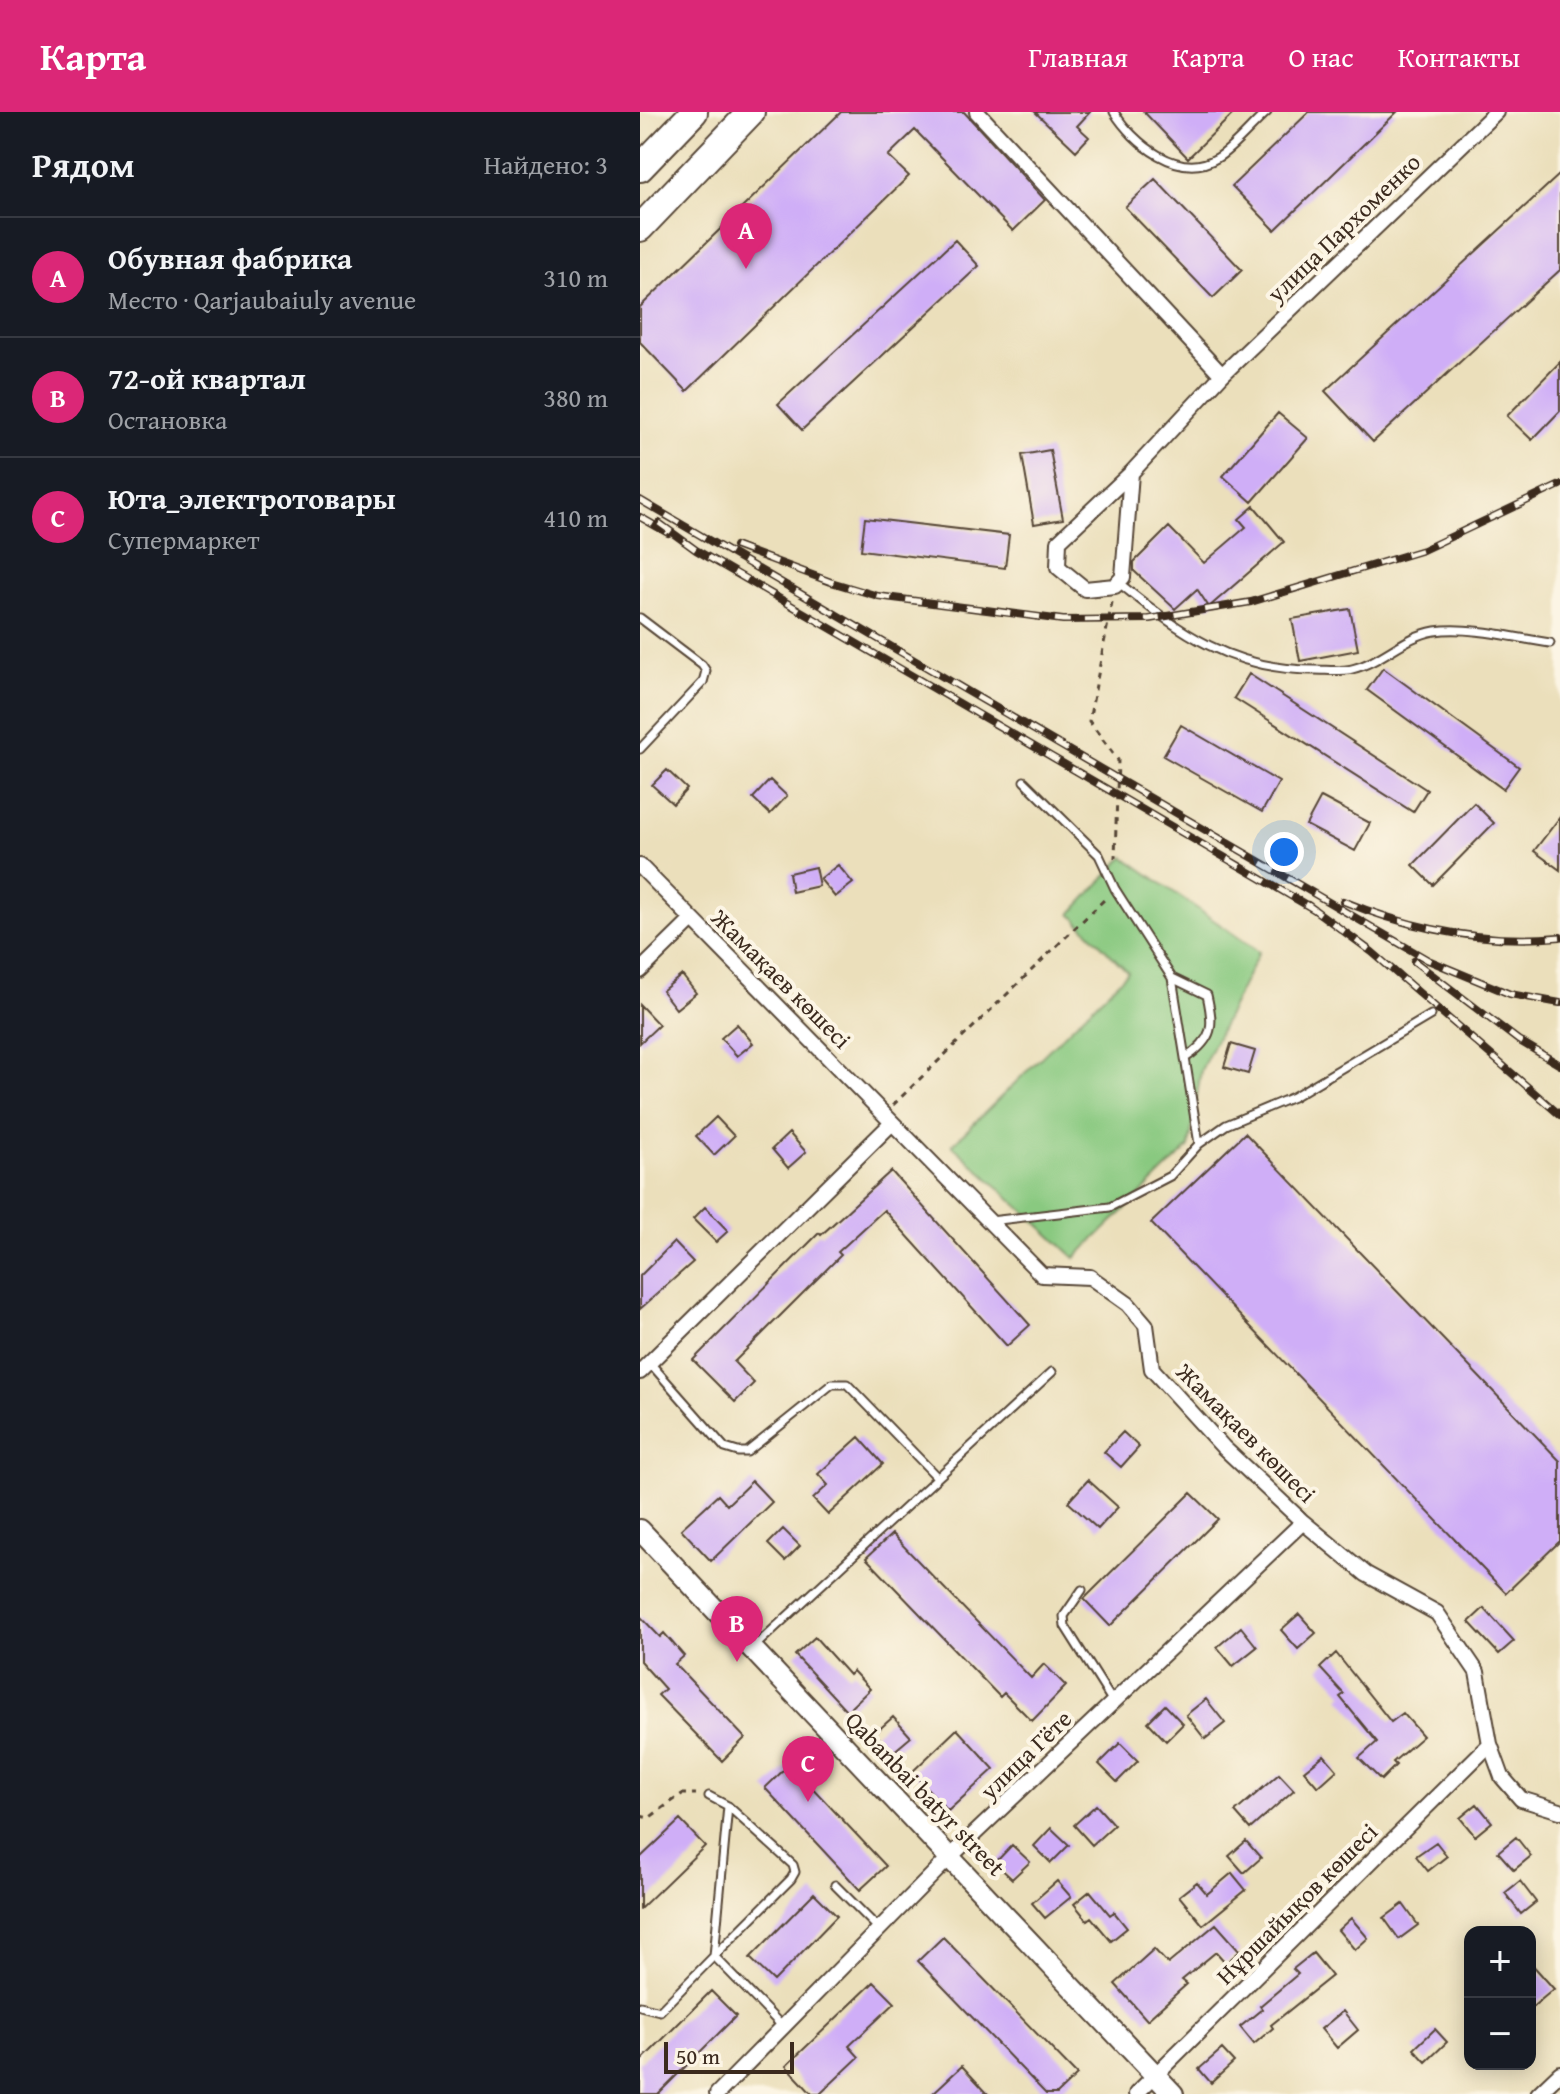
<!DOCTYPE html>
<html lang="ru">
<meta charset="utf-8">
<style>
:root{--surface:#171b24;--page:#242831;--text:#f1f3f6;--muted:#9ea1a6;--line:#363941;--accent:#db2777}
body{margin:0;font-family:"Gentium Book Plus",serif;background:var(--page);color:var(--text)}
.controls{position:absolute;right:24px;bottom:24px;display:grid;overflow:hidden;border-radius:16px;box-shadow:0 4px 20px #0003}
.controls button{width:72px;height:72px;display:grid;place-items:center;padding:0;border:0;border-bottom:2px solid var(--line);background:var(--surface);color:var(--text);font:40px sans-serif}
.scale{position:absolute;left:24px;bottom:20px;width:130px;box-sizing:border-box;padding-left:8px;border:4px solid #3b2a1e;border-top:0;font-size:22px;line-height:28px;white-space:nowrap;color:#3b2a1e;-webkit-text-stroke:6px #fcf5e5;paint-order:stroke}
.you{position:absolute;left:644px;top:740px;width:28px;height:28px;margin:-20px;border:6px solid #fff;border-radius:50%;background:#1a73e8;box-shadow:0 0 0 12px #1a73e833}
.badge{display:grid;place-items:center;width:52px;height:52px;border-radius:50%;background:var(--accent);color:#fff;font-size:26px;font-weight:700}
.pin{position:absolute;translate:-50% -66px;filter:drop-shadow(0 2px 4px #0008)}
.pin::after{content:'';position:absolute;top:42px;width:28px;height:24px;background:inherit;clip-path:polygon(0 0,100% 0,50% 100%)}
.list{margin:0;padding:0;list-style:none}
h2{display:flex;justify-content:space-between;align-items:center;height:104px;margin:0;padding:0 32px;font-size:34px}
h2 small{font-size:26px;font-weight:400;color:var(--muted)}
.list li{display:grid;grid-template-columns:52px 1fr auto;gap:24px;align-items:center;box-sizing:border-box;height:120px;padding:0 32px;border-top:2px solid var(--line)}
.list b{display:block;font-size:30px;white-space:nowrap}
.list p{margin:0;font-size:26px;white-space:nowrap;color:var(--muted)}
.list em{font-size:26px;font-style:normal;color:var(--muted)}
.map{position:relative;flex:none;width:920px;height:1982px;overflow:hidden}
header{display:flex;align-items:center;gap:48px;box-sizing:border-box;height:112px;padding:0 40px;background:var(--accent);color:#fff}
header strong{font-size:38px}
nav{display:flex;gap:44px;margin-inline-start:auto;font-size:28px}
main{display:flex}
aside{flex:1;background:var(--surface)}
.map>svg:first-child{display:block}
.green{fill:#89c980;stroke:#627a4f;stroke-width:2}
.building{fill:#cfaef7}
.lines{fill:none;stroke-linecap:round;stroke-linejoin:round}
.lane-casing{stroke:#554536;stroke-width:11}
.street-casing{stroke:#554536;stroke-width:18}
.secondary-casing{stroke:#554536;stroke-width:24}
.highway-casing{stroke:#554536;stroke-width:30}
.path{stroke:#554536;stroke-width:3;stroke-dasharray:6 6;stroke-linecap:butt}
.lane{stroke:#fff;stroke-width:7}
.street{stroke:#fff;stroke-width:14}
.secondary{stroke:#fff;stroke-width:20}
.highway{stroke:#fff;stroke-width:26}
.rail-casing{stroke:#3b2a1e;stroke-width:8}
.rail{stroke:#fcf5e5;stroke-width:5;stroke-dasharray:15;stroke-linecap:butt}
.labels{text-anchor:middle;stroke-width:8;stroke-linejoin:round;paint-order:stroke}
.street-label{font-size:24px;fill:#3b2a1e;stroke:#fcf5e5}
</style>
<header>
<strong>Карта</strong>
<nav><a>Главная</a><a>Карта</a><a>О нас</a><a>Контакты</a></nav>
</header>
<main>
<aside>
<h2>Рядом<small>Найдено: 3</small></h2>
<ul class="list">
<li><span class="badge">A</span><div><b>Обувная фабрика</b><p>Место · Qarjaubaiuly avenue</p></div><em>310 m</em></li>
<li><span class="badge">B</span><div><b>72-ой квартал</b><p>Остановка</p></div><em>380 m</em></li>
<li><span class="badge">C</span><div><b>Юта_электротовары</b><p>Супермаркет</p></div><em>410 m</em></li>
</ul>
</aside>
<div class="map">
<svg width="920" height="1982" viewBox="0 0 920 1982">
<rect width="100%" height="100%" fill="#fcf5e5"/>
<filter id="ink" filterUnits="userSpaceOnUse"><feTurbulence type="fractalNoise" baseFrequency=".0125" numOctaves="2"/><feDisplacementMap in="SourceGraphic" scale="16" xChannelSelector="R" yChannelSelector="G"/><feConvolveMatrix kernelMatrix="1 2 1 2 8 2 1 2 1" color-interpolation-filters="sRGB"/></filter>
<filter id="wash" filterUnits="userSpaceOnUse"><feTurbulence type="fractalNoise" baseFrequency=".006" numOctaves="4" result="noise"/><feDisplacementMap in="SourceGraphic" scale="32" xChannelSelector="R" yChannelSelector="G"/><feGaussianBlur stdDeviation="1.8" result="paint"/><feColorMatrix in="noise" values="0 0 0 0 0 0 0 0 0 0 0 0 0 0 0 0 0 1.4 0 .05"/><feComposite in="paint" operator="in"/></filter>
<g filter="url(#wash)">
<rect width="100%" height="100%" fill="#ebdfbb"/>
<path class="green" d="M484,745L619,840L561,958L549,1035L435,1146L312,1033L488,860L431,802Z"/>
<g id="blocks">
<path class="building" d="M201,0H324L405,88L373,119L275,18L248,44L269,64L47,279L0,230V195Z
M395,0H450L437,14L449,25L436,39Z
M504,0H595L548,46Z
M669,0H757L635,118L592,74Z
M920,62V158L733,330L685,279Z
M515,67L602,158L573,186L485,95Z
M315,128L339,154L162,318L138,292Z
M920,250V299L892,328L867,304Z
M638,301L668,326L612,390L583,364Z
M410,338L423,407L394,412L382,343Z
M614,394L644,430L569,495L557,477L535,497L494,459V450L529,415L564,451L606,415L599,407Z
M225,406L369,423L365,456L221,438Z
M710,497L718,538L660,549L652,507Z
M743,556L879,655L863,677L727,578Z
M609,562L787,678L773,700L594,586Z
M541,613L639,670L622,700L523,644Z
M27,658L47,677L33,692L12,673Z
M130,668L147,684L130,702L113,686Z
M681,685L730,711L715,739L666,713Z
M834,691L854,711L793,773L773,753Z
M920,705V758L894,739Z
M198,753L213,771L195,785L180,767Z
M175,755L179,774L152,780L149,761Z
M42,863L56,881L36,897L22,879Z
M0,893L19,913L0,931Z
M97,912L113,931L97,944L81,926Z
M591,932L615,939L608,962L584,955Z
M76,1005L94,1024L74,1043L56,1024Z
M149,1021L166,1040L148,1056L132,1037Z
M605,1021L920,1349V1429L866,1481L511,1111Z
M251,1059L390,1213L367,1234L244,1098L198,1140L201,1143L94,1250L114,1271L95,1290L53,1248L179,1121L181,1123Z
M65,1095L88,1119L76,1130L53,1107Z
M34,1130L53,1150L0,1197V1164Z
M483,1320L499,1335L481,1355L464,1340Z
M219,1325L243,1352L188,1403L173,1387L188,1373L178,1362Z
M448,1368L478,1395L458,1417L428,1390Z
M112,1369L132,1390L71,1449L41,1417L78,1383L87,1393Z
M551,1381L578,1407L470,1514L444,1487Z
M143,1417L160,1434L145,1449L128,1432Z
M252,1422L391,1566L404,1552L426,1574L392,1609L364,1581L360,1585L226,1446Z
M844,1496L874,1529L859,1542L829,1510Z
M659,1502L676,1521L658,1537L641,1518Z
M0,1504L20,1525L24,1521L44,1544L35,1552L105,1626L82,1649L18,1583L25,1577L0,1549Z
M601,1515L617,1535L593,1554L577,1535Z
M175,1525L209,1563L213,1559L230,1577L207,1599L155,1543Z
M696,1541L751,1610L763,1601L783,1624L753,1650L756,1653L741,1668L719,1646L737,1630L700,1585L704,1582L680,1556Z
M566,1587L585,1611L565,1627L546,1603Z
M525,1593L543,1612L526,1629L508,1610Z
M253,1605L271,1625L252,1641L235,1621Z
M317,1617L354,1657L308,1699L272,1660Z
M480,1631L498,1649L477,1670L459,1652Z
M684,1643L697,1658L678,1675L664,1659Z
M150,1652L246,1754L220,1778L125,1676Z
M639,1662L654,1678L610,1717L595,1700Z
M837,1692L852,1710L835,1724L820,1706Z
M456,1693L474,1713L452,1733L434,1713Z
M40,1708L65,1734L0,1797V1746Z
M411,1716L429,1733L411,1751L394,1734Z
M876,1725L891,1744L874,1758L858,1740Z
M606,1729L621,1746L604,1761L589,1744Z
M796,1730L807,1744L788,1759L776,1744Z
M372,1733L390,1750L372,1767L355,1751Z
M592,1761L606,1778L563,1813L539,1784L557,1770L567,1782Z
M417,1769L431,1785L405,1806L392,1791Z
M880,1769L896,1790L881,1802L865,1781Z
M450,1779L470,1803L474,1800L487,1816L471,1829L451,1805L447,1808L434,1792Z
M174,1781L197,1804L134,1869L110,1846Z
M763,1792L778,1813L759,1827L744,1806Z
M711,1806L728,1826L715,1838L698,1818Z
M576,1812L600,1839L586,1851L576,1840L542,1868L547,1872L507,1908L475,1872L514,1837L528,1852Z
M303,1825L437,1963L417,1982H406L278,1849Z
M673,1841L692,1864L631,1913L633,1916L614,1932L600,1915L622,1897L620,1894L658,1862L653,1857Z
M890,1850L914,1877L890,1897Z
M234,1870L255,1891L209,1934L219,1945L180,1982H172L146,1954Z
M71,1879L96,1904L18,1982H0V1950Z
M703,1899L718,1918L697,1936L681,1917Z
M795,1917L807,1930L786,1950L774,1937Z
M582,1937L594,1950L571,1971L559,1957Z
M322,1954L348,1982H292Z"/>
</g>
</g>
<g filter="url(#ink)">
<use href="#blocks" fill-opacity="0" stroke="#554536" stroke-width="2"/>
<g class="lines">
<defs>
<path id="lane" d="M474,0C493,31 539,69 577,46C593,37 612,13 627,0
M479,471C542,522 592,558 675,558C687,558 701,560 712,557C742,550 764,524 795,519C829,514 876,526 910,531
M0,506L62,553L66,559L63,570L0,637
M384,669L459,743L475,777L532,866L559,1032
M532,866L567,883C574,914 574,926 547,945
M350,1109L470,1095L530,1064L559,1032L586,1013L653,985L791,903
M10,1251L85,1336L98,1340H107L192,1272H207L297,1365
M442,1478L424,1504L425,1514L473,1590
M114,1535L412,1260
M69,1684L88,1694L153,1753L155,1760L151,1767L74,1844L88,1694
M195,1773L239,1817
M0,1894L20,1899L74,1844L143,1915"/>
<path id="street" d="M337,0L582,263
M491,361L483,465L475,474L445,477L418,455L419,429L491,361L582,263L856,0
M0,754L402,1163L450,1165L488,1192L506,1213L512,1257L583,1335L663,1410L726,1462L797,1501L837,1560L850,1632L862,1665L881,1687L920,1699
M0,859L51,809
M0,1260L251,1012
M77,1982L311,1744L663,1410
M496,1982L850,1632
M898,1982L920,1961"/>
<path id="secondary" d="M0,1418L533,1982"/>
<path id="highway" d="M0,56L54,0
M0,116L111,0"/>
</defs>
<use href="#lane" class="lane-casing"/>
<use href="#street" class="street-casing"/>
<use href="#secondary" class="secondary-casing"/>
<use href="#highway" class="highway-casing"/>
<path class="path" d="M472,490L449,609L478,648L475,746
M253,993L466,786
M0,1704L9,1706L42,1682H56"/>
<use href="#lane" class="lane"/>
<use href="#street" class="street"/>
<use href="#secondary" class="secondary"/>
<use href="#highway" class="highway"/>
<defs>
<path id="rail" d="M0,388L788,848L870,882L920,891
M0,405L28,421
M19,411L56,438L675,798
M95,434L191,470L238,484L423,508L509,507L611,490L783,438L920,373
M703,789C771,817 846,832 920,825
M668,793L732,840L920,1003
M774,849L878,928L920,953"/>
</defs>
<use href="#rail" class="rail-casing"/>
<use href="#rail" class="rail"/>
</g>
</g>
<g class="labels">
<g class="street-label">
<text transform="translate(704 116) rotate(-44)" y="8">улица Пархоменко</text>
<text transform="translate(141 867) rotate(45)" y="8">Жамақаев көшесі</text>
<text transform="translate(606 1321) rotate(45)" y="8">Жамақаев көшесі</text>
<text transform="translate(386 1643) rotate(-44)" y="8">улица Гёте</text>
<text transform="translate(285 1682) rotate(46)" y="8">Qabanbai batyr street</text>
<text transform="translate(657 1792) rotate(-45)" y="8">Нұршайықов көшесі</text>
</g>
</g>
</svg>
<div class="controls">
<button>+</button>
<button>−</button>
</div>
<div class="scale">50 m</div>
<div class="you"></div>
<div class="pin badge" style="left:106px;top:157px">A</div>
<div class="pin badge" style="left:97px;top:1550px">B</div>
<div class="pin badge" style="left:168px;top:1690px">C</div>
</div>
</main>
